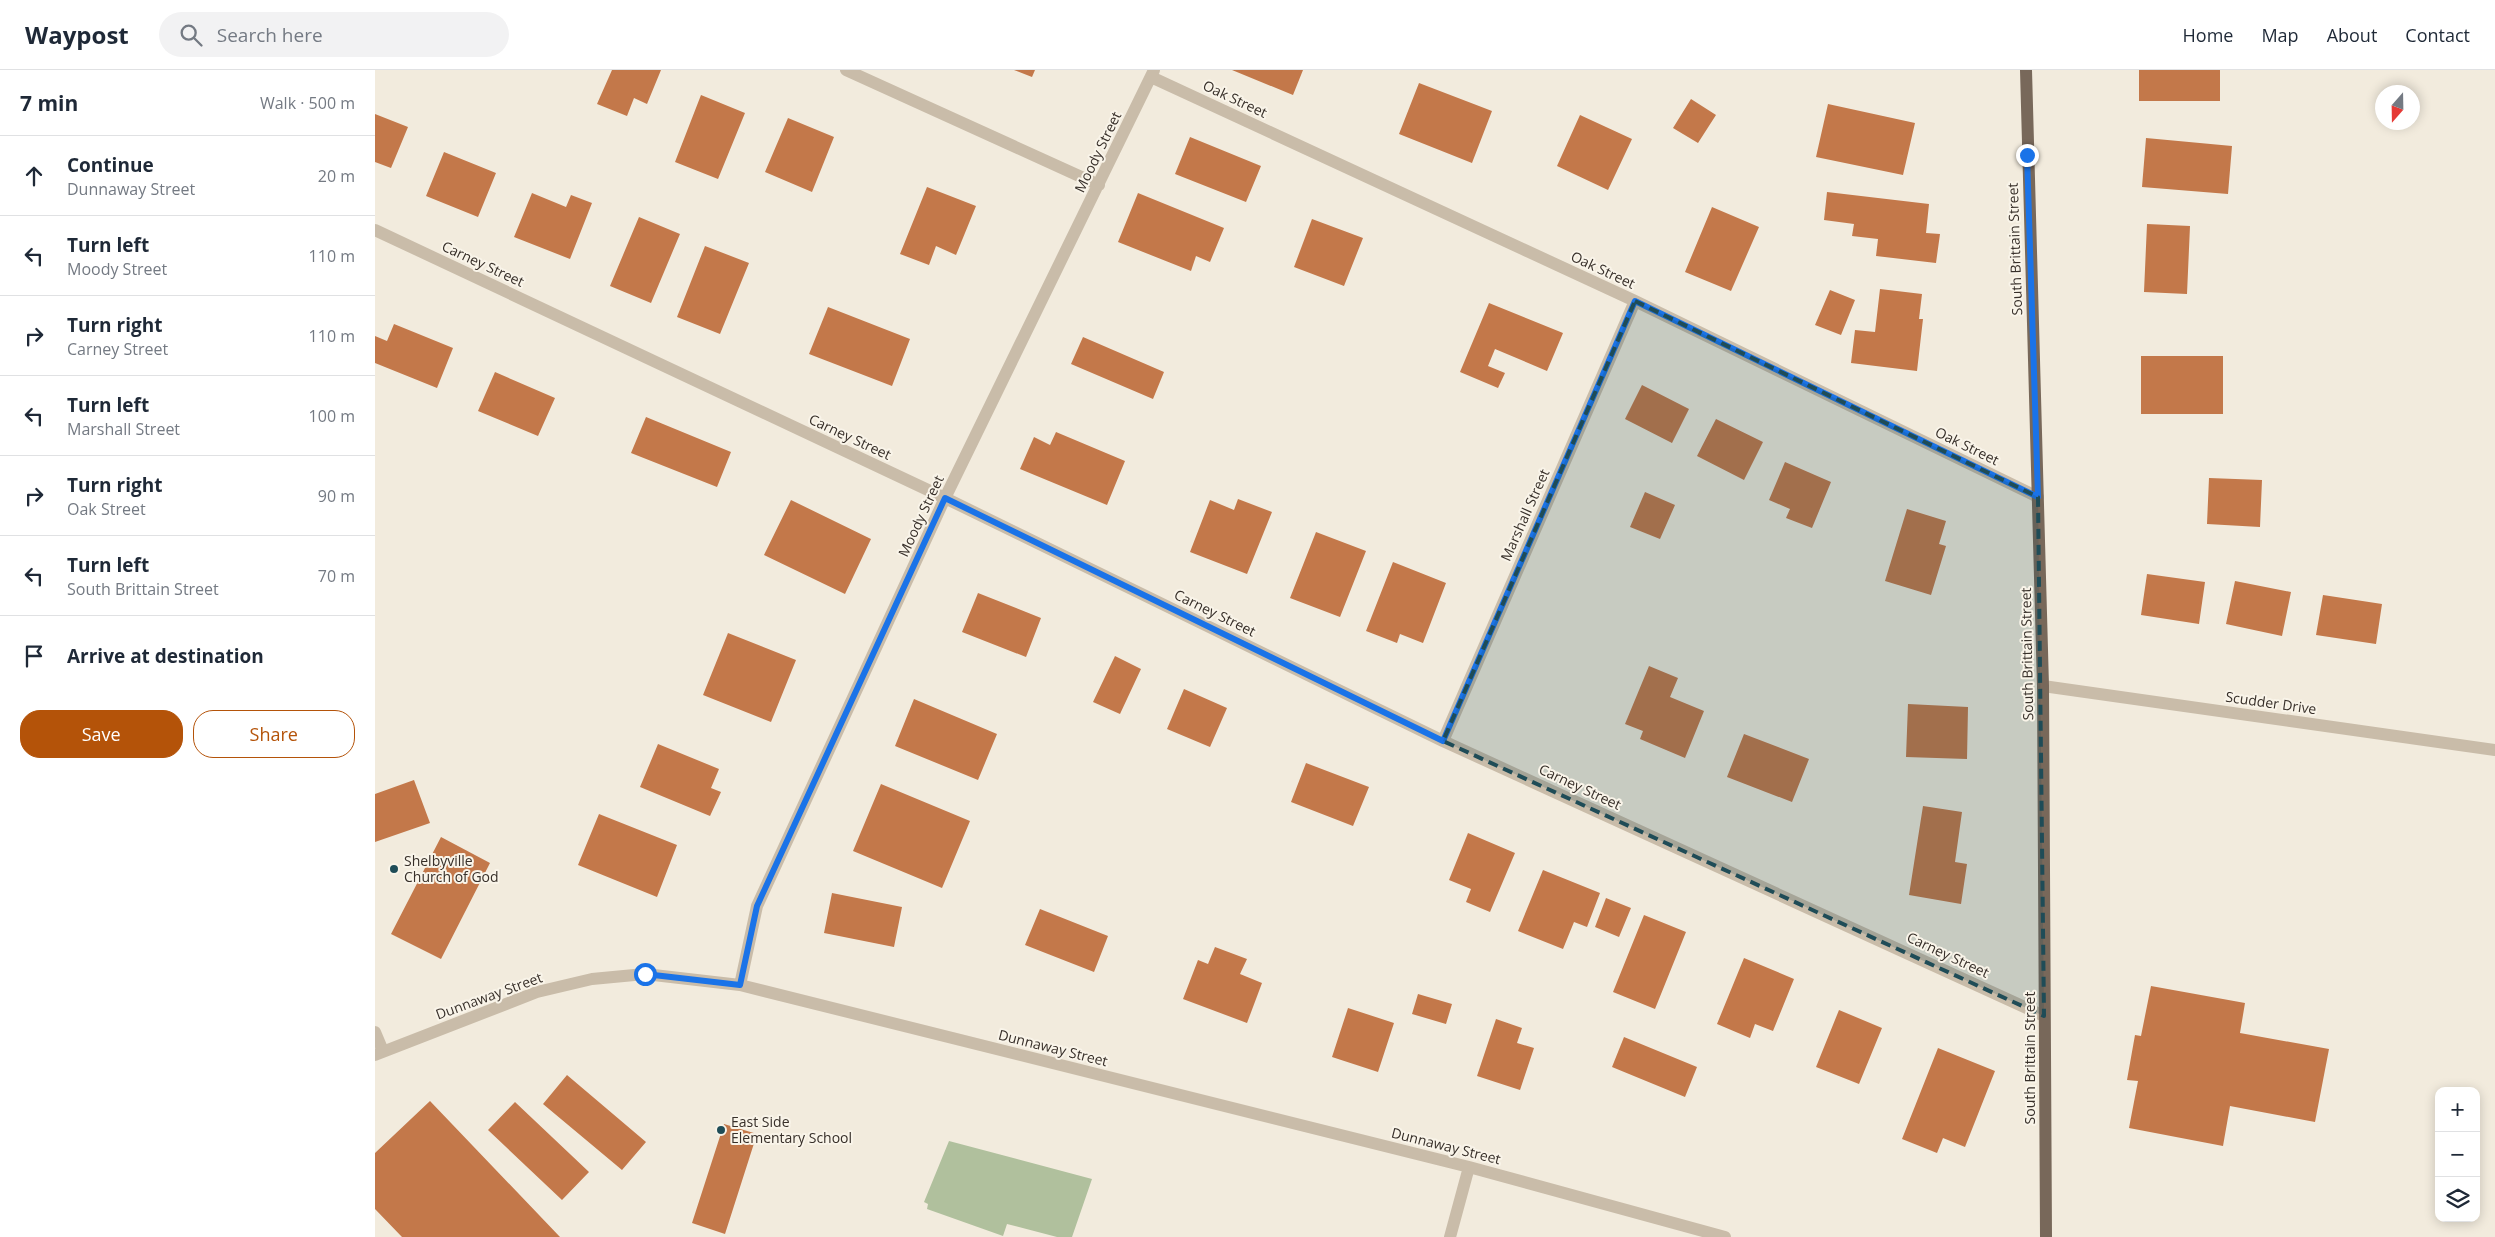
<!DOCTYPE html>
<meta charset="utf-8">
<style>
:root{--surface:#fff;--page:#f2f2f3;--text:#1f2937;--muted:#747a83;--line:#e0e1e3;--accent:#b45309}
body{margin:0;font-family:"Open Sans",sans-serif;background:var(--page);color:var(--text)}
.controls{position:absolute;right:15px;bottom:15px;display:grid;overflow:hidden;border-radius:10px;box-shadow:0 2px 12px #0003}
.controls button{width:45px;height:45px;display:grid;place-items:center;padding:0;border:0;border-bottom:1px solid var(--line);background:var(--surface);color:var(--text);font:25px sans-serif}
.compass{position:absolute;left:2000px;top:15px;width:45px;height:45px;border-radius:50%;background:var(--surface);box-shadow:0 2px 12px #0003;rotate:200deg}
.stop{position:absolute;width:15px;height:15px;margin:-11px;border:4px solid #1a73e8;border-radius:50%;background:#fff}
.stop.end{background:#1a73e8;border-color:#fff;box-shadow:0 1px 5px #0008}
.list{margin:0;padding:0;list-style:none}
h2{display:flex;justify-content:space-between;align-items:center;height:65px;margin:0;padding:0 20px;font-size:21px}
h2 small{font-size:16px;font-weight:400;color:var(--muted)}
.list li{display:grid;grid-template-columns:32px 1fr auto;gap:15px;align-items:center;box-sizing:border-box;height:80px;padding:0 20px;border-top:1px solid var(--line)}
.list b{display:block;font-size:19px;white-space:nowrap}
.list p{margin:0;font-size:16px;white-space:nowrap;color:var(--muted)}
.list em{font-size:16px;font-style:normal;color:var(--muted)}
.actions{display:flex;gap:10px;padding:15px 20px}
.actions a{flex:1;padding:11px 0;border:1px solid var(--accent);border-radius:20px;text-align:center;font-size:18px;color:var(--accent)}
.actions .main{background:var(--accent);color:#fff}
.icon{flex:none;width:28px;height:28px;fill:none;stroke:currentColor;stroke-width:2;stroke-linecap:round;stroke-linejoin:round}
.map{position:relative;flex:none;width:2120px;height:1167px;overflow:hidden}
header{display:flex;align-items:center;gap:30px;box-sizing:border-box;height:70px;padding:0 25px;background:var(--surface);border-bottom:1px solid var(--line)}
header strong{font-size:24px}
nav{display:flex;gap:28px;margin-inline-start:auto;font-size:18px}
.search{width:350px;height:45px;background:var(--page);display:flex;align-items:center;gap:12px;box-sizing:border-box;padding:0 18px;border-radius:28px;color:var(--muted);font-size:19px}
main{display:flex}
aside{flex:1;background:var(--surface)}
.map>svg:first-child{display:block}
.park{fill:#b0c09d}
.building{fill:#c3784a}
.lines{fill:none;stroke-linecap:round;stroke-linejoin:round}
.service{stroke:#c9bca9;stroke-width:12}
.minor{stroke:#c9bca9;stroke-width:12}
.primary{stroke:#78685a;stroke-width:12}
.route{stroke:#1a73e8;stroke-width:6}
.marked{fill:#1f4c57;fill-opacity:0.2;stroke:#1f4c57;stroke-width:4;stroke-dasharray:10 6;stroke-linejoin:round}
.poi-dot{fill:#1f4c57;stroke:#f9f4e9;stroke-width:2}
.labels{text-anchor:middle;stroke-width:4;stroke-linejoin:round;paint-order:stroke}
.street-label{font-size:14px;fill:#372f29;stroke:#f9f4e9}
.poi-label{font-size:14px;fill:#372f29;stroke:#f9f4e9;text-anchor:start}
</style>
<header>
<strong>Waypost</strong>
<div class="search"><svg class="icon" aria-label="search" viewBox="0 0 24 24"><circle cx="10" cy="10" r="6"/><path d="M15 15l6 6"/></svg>Search here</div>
<nav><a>Home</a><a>Map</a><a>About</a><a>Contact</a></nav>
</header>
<main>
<aside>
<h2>7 min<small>Walk · 500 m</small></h2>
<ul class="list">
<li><svg class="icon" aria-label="ahead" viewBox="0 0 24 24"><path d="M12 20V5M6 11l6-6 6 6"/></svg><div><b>Continue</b><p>Dunnaway Street</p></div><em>20 m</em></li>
<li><svg class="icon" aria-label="left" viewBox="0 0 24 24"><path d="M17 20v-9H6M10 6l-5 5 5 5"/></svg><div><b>Turn left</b><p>Moody Street</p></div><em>110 m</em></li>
<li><svg class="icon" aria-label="right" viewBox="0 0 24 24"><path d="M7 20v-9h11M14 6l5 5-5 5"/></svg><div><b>Turn right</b><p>Carney Street</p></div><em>110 m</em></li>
<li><svg class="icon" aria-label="left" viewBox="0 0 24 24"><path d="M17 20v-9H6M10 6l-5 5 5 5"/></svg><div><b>Turn left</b><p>Marshall Street</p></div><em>100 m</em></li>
<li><svg class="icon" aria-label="right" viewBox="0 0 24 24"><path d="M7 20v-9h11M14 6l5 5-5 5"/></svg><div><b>Turn right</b><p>Oak Street</p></div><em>90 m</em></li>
<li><svg class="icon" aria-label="left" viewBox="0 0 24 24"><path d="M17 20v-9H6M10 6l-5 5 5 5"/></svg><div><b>Turn left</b><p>South Brittain Street</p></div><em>70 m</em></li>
<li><svg class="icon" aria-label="arrive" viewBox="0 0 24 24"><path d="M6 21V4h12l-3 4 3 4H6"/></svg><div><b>Arrive at destination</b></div></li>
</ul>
<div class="actions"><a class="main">Save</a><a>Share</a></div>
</aside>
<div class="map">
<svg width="2120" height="1167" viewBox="0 0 2120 1167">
<rect width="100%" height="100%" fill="#f2ebdd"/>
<path class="park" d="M574,1071L717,1109L697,1167H682L632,1154L628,1166L552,1139L553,1134L549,1132Z"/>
<path class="building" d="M237,0H286L272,34L259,28L252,46L222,34Z
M639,0H660L657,7Z
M857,0H928L918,25Z
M1764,0H1845V31H1764Z
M1044,13L1117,41L1097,93L1024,64Z
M326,25L370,43L343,109L300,92Z
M1316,29L1341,45L1323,73L1298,58Z
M1453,34L1540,53L1528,105L1441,87Z
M0,44L33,57L16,98L0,92Z
M1205,45L1257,69L1233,120L1182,96Z
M413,48L459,67L437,122L390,102Z
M815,67L886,96L871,132L800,104Z
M1771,68L1857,76L1853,124L1767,117Z
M69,82L121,103L103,147L51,126Z
M552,117L601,136L581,185L561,176L554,195L525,184Z
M1452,122L1554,134L1551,163L1565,164L1561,193L1501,186L1503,169L1477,166L1479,154L1449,150Z
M157,123L191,137L196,125L217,133L195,189L139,167Z
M763,123L849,158L835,192L821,186L816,201L743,172Z
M1337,137L1384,157L1356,221L1310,202Z
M264,147L305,164L276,233L235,216Z
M937,149L988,168L969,216L919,197Z
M1772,154L1815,156L1812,224L1769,222Z
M330,176L374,193L345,264L302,247Z
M1505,219L1547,224L1544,249H1548L1542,301L1476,293L1480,260L1500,262Z
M1455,220L1480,230L1466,265L1440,255Z
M1114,233L1188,263L1172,301L1120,279L1113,296L1130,303L1123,318L1085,302Z
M453,237L535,269L517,316L434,284Z
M19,254L78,278L62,318L0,293V266L12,271Z
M708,267L789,302L778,329L696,294Z
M1766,286H1848V344H1766Z
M120,302L180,328L163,366L103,341Z
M1267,315L1314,339L1297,373L1250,349Z
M271,347L356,382L342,417L256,383Z
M1341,349L1388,372L1369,410L1322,386Z
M681,362L750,391L732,435L645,399L659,367L675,375Z
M1410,392L1456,412L1437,458L1411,448L1415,439L1394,430Z
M1834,408L1887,410L1885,457L1832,454Z
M1270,422L1300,435L1285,469L1255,457Z
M863,429L897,442L872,504L815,482L835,430L859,440Z
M416,430L496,469L470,524L389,485Z
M1532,439L1571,451L1564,474L1571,476L1556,525L1510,511Z
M941,462L991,481L965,547L915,528Z
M1018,492L1071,513L1048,573L1025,564L1022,573L991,561Z
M1772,504L1830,512L1824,554L1766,545Z
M1860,511L1916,522L1907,566L1851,554Z
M603,523L666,548L651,587L587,562Z
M1948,525L2007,534L2001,574L1941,565Z
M353,563L421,590L396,652L328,625Z
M740,586L766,599L745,644L718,632Z
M1274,596L1303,608L1295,627L1329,641L1310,688L1265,669L1268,661L1250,654Z
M809,619L852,638L835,677L792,659Z
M539,629L622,664L603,710L520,676Z
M1533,634L1593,637L1592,689L1531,687Z
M1369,664L1434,689L1417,732L1352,707Z
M283,674L344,699L336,718L346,722L335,746L265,717Z
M931,693L994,717L978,756L916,732Z
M39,710L55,753L0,772V724Z
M506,714L595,751L567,818L478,781Z
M1548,736L1587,742L1580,792L1592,794L1586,834L1534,825Z
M224,744L302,775L282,827L203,795Z
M1093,763L1140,783L1115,842L1091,832L1096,819L1074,810Z
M66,767L115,793L66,889L16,864Z
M1168,800L1225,823L1212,857L1199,852L1188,879L1143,861Z
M457,823L527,837L519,877L449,863Z
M1231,828L1256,838L1244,867L1220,857Z
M665,839L733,866L719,902L650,875Z
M1269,845L1311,862L1280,939L1238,922Z
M840,877L872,889L865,904L887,913L872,953L808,929L823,890L833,894Z
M1369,888L1419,909L1398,961L1380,954L1375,968L1342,954Z
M1776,916L1870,933L1865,963L1954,979L1940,1052L1855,1036L1848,1076L1754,1058L1763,1011L1752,1010L1760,965L1766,966Z
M1043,924L1077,934L1071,954L1037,944Z
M973,938L1019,953L1003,1002L957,987Z
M1464,940L1507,958L1484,1014L1441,997Z
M1121,949L1147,958L1142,973L1159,978L1145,1020L1102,1006Z
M1249,967L1322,997L1310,1027L1237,997Z
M1563,978L1620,1001L1590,1077L1568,1068L1562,1083L1527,1069Z
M192,1005L271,1072L247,1100L168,1034Z
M55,1031L185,1167H27L0,1139V1083Z
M140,1032L214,1102L187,1130L113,1060Z
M349,1054L382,1064L350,1164L317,1153Z"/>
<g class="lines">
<path class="service" d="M1668,616L2120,680"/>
<path class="minor" d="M471,0L724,115
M776,7L1260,231L1663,427
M0,160L570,428L1068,671L1669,946
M1068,671L1260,231
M365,915L382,836L570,428L779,0
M0,962L8,981
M0,985L162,922L217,909L270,904L365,915L1094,1097L1350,1167
M1075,1167L1094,1097"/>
<path class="primary" d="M1651,0L1668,616L1671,1167"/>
</g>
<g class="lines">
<path class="route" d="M270,904L365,915L382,836L570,428L1068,671L1260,231L1663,427L1652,85"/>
</g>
<path class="marked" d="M1260,231L1663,427L1669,946L1068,671Z"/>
<g class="poi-dot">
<circle cx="19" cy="799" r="5"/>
<circle cx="346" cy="1060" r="5"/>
</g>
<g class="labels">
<g class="street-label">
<text transform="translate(860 29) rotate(25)" y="5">Oak Street</text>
<text transform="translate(723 82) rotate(-64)" y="5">Moody Street</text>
<text transform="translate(1640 179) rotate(-92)" y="5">South Brittain Street</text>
<text transform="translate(108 194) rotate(25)" y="5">Carney Street</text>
<text transform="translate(1228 200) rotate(25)" y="5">Oak Street</text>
<text transform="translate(475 367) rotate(25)" y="5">Carney Street</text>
<text transform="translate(1592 376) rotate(26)" y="5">Oak Street</text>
<text transform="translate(1150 445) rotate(-66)" y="5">Marshall Street</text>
<text transform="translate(546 446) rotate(-65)" y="5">Moody Street</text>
<text transform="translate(840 543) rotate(26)" y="5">Carney Street</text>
<text transform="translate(1652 584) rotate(-91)" y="5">South Brittain Street</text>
<text transform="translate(1896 633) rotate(8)" y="5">Scudder Drive</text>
<text transform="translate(1205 717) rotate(25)" y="5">Carney Street</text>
<text transform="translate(1573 885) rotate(25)" y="5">Carney Street</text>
<text transform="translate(114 926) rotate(-20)" y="5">Dunnaway Street</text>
<text transform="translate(678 978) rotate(14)" y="5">Dunnaway Street</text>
<text transform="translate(1655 988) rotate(-90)" y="5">South Brittain Street</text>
<text transform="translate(1071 1076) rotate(14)" y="5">Dunnaway Street</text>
</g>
<g class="poi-label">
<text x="29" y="796">Shelbyville<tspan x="29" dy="16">Church of God</tspan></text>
<text x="356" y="1057">East Side<tspan x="356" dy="16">Elementary School</tspan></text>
</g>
</g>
</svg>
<div class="controls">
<button>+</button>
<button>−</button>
<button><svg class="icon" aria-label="layers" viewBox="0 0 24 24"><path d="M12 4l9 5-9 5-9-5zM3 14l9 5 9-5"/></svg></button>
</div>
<svg class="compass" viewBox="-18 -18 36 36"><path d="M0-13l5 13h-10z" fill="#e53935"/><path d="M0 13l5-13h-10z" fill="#747a83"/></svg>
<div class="stop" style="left:270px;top:904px"></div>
<div class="stop end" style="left:1652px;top:85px"></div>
</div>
</main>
